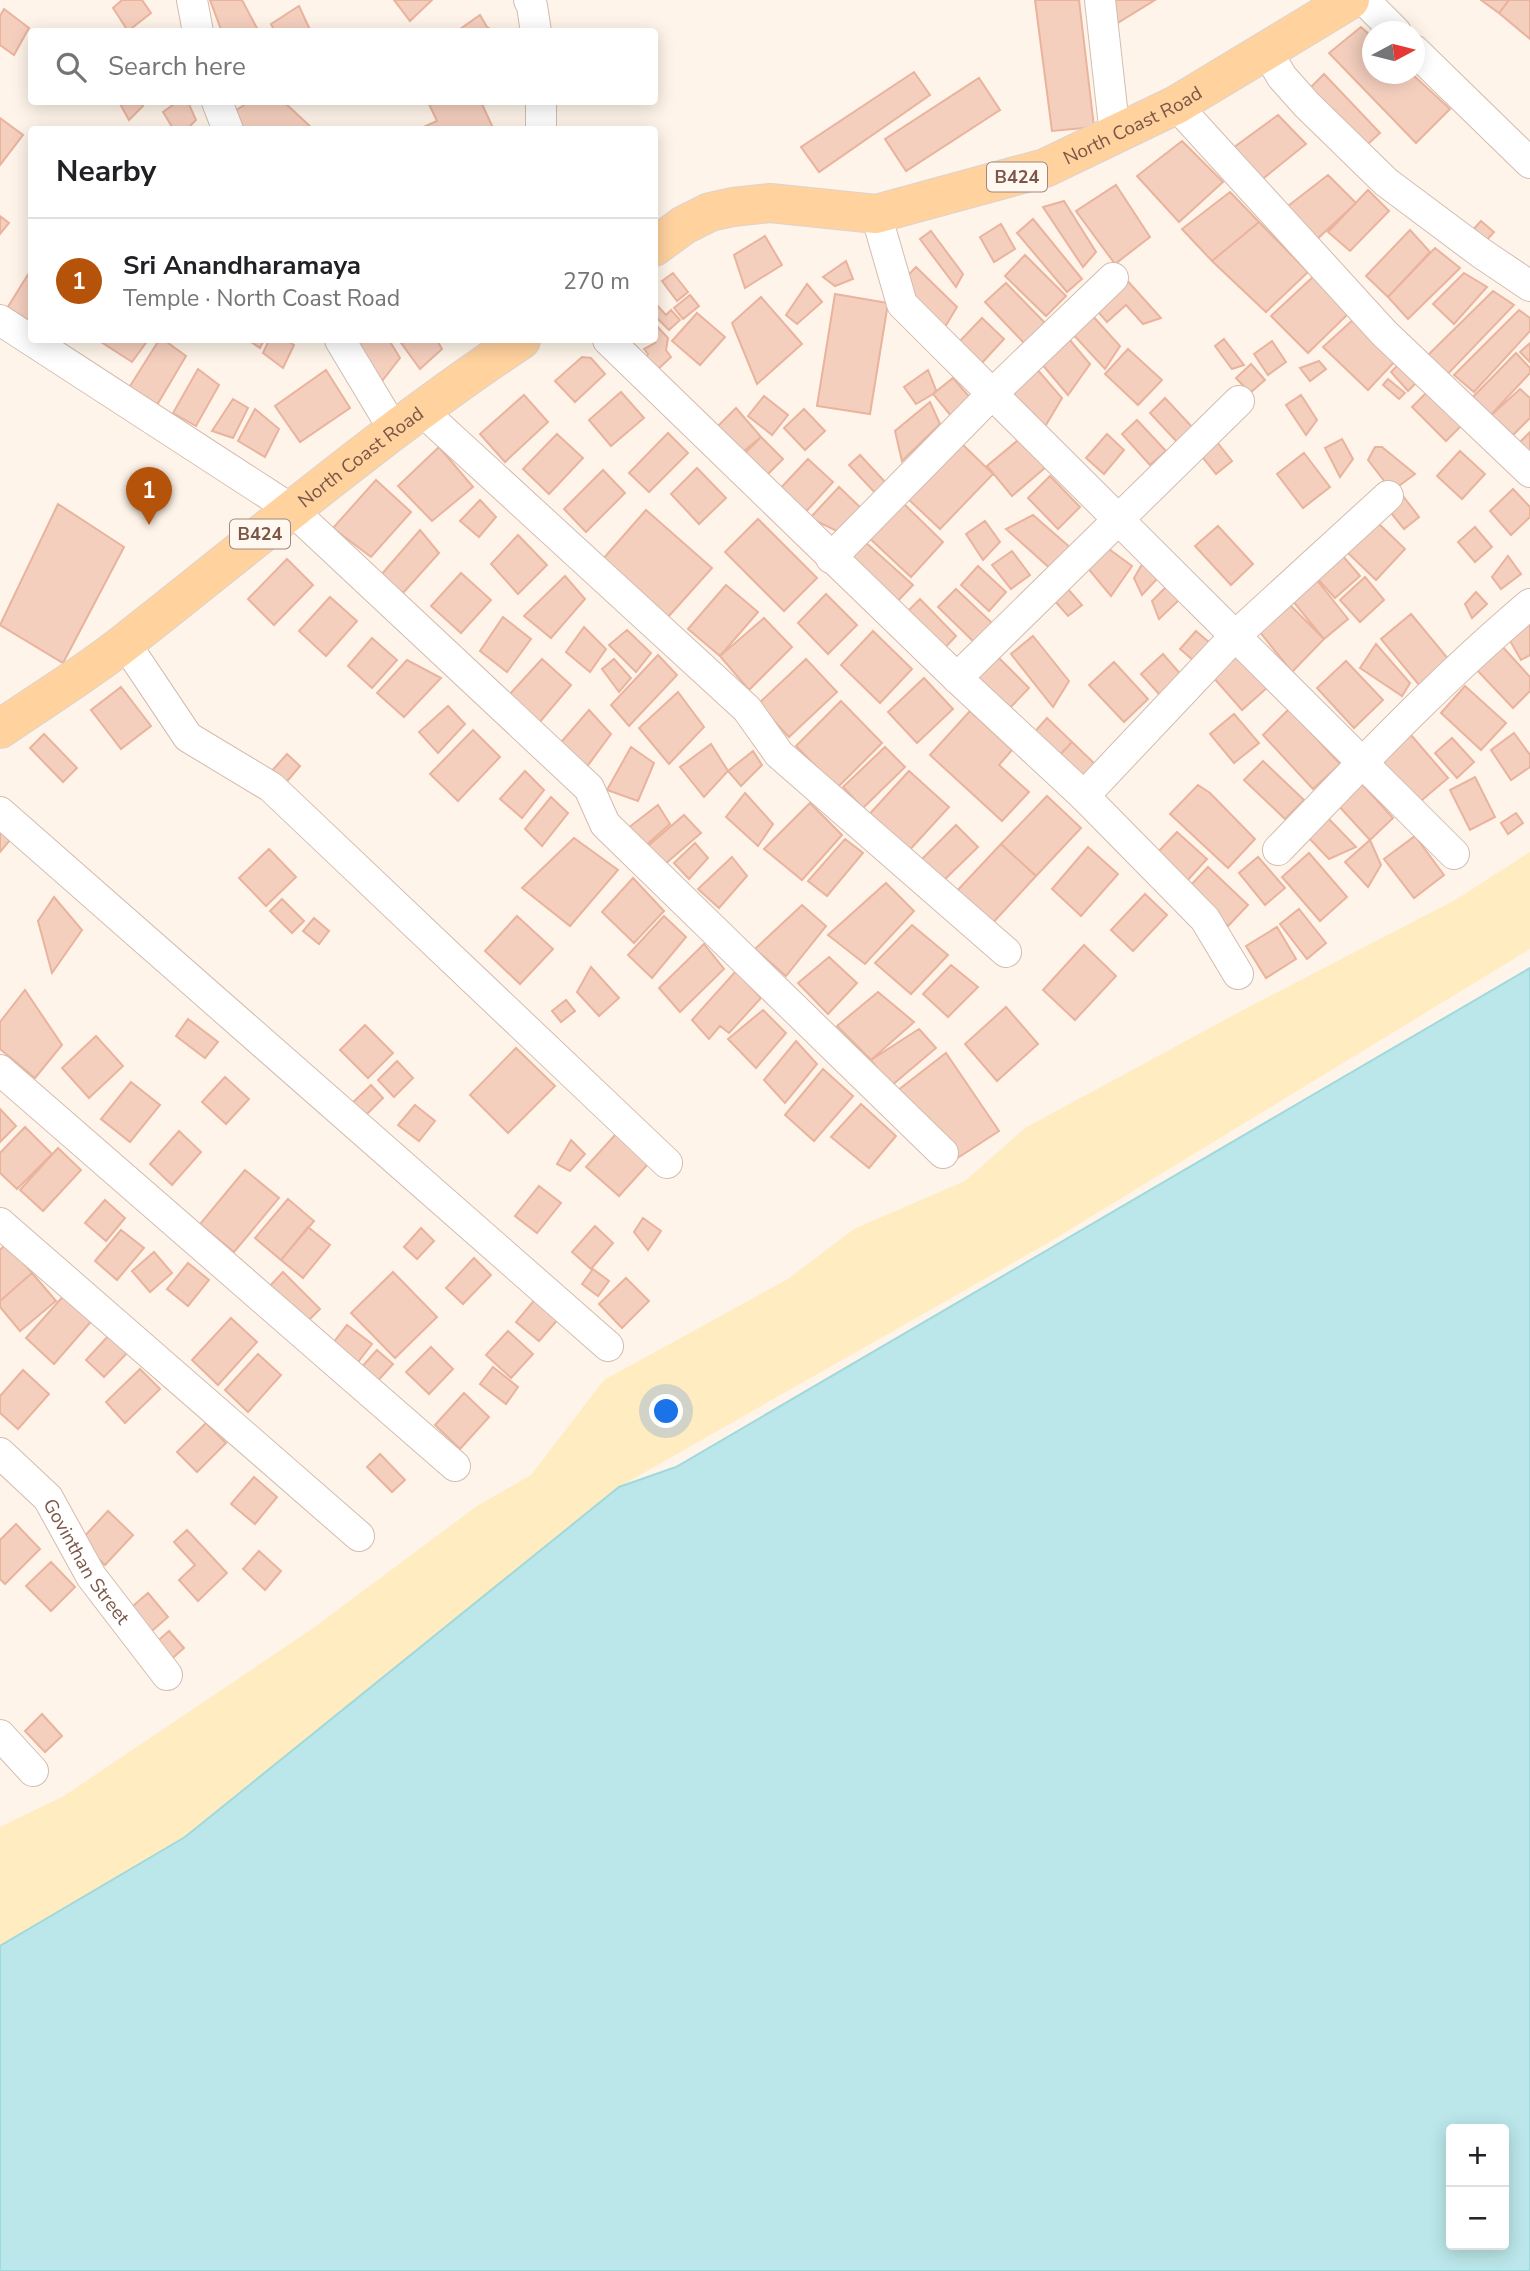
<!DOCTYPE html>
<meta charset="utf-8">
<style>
:root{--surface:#fff;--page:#f2f2f2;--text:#202124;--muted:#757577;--line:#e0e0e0;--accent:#b45309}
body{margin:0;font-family:"Nunito Sans",sans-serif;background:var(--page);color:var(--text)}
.controls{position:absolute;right:21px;bottom:21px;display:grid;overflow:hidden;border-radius:7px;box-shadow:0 4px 18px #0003}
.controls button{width:63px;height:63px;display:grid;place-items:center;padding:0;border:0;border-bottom:2px solid var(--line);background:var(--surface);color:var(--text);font:35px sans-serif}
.compass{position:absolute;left:1362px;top:21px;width:63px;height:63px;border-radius:50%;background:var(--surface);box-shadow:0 4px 18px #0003;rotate:83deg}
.you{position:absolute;left:667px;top:1412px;width:24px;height:24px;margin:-18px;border:5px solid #fff;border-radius:50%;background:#1a73e8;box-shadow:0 0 0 10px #1a73e833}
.badge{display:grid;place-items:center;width:46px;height:46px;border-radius:50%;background:var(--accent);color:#fff;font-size:23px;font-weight:700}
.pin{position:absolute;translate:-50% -58px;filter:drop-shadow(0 2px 4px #0008)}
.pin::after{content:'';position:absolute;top:37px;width:24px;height:21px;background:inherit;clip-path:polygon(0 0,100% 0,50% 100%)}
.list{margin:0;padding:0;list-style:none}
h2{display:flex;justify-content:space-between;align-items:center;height:91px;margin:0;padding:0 28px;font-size:30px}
h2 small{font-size:23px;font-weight:400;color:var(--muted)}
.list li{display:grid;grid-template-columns:46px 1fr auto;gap:21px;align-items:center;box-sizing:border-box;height:126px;padding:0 28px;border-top:2px solid var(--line)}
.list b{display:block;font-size:26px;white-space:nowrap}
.list p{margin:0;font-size:23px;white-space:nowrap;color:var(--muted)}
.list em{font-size:23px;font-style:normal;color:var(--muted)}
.icon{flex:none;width:38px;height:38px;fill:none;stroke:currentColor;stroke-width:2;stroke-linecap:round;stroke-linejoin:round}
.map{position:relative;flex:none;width:1530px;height:2271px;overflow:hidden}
.search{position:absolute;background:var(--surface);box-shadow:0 4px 18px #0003;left:28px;top:28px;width:630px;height:77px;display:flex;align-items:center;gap:18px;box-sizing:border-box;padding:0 24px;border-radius:7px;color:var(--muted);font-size:26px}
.panel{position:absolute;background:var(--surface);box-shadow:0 4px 18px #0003;left:28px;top:126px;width:630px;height:217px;border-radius:7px}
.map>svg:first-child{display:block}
.sand{fill:#ffecc1}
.water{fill:#bbe7ea;stroke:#a0d9dc;stroke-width:2;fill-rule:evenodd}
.building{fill:#f5cfbe;stroke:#e9b39d;stroke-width:2}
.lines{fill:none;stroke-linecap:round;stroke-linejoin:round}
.street-casing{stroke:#d4bcaf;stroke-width:32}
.primary-casing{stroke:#ddd3d0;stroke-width:40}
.street{stroke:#fff;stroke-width:30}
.primary{stroke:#ffd29e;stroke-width:38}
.labels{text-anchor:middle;stroke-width:6;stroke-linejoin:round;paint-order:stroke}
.shield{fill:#fff8f0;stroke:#a3877b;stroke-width:2}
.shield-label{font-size:18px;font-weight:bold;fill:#7b5649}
.street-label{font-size:19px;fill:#7b5649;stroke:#fff8f0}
</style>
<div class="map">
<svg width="1530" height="2271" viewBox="0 0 1530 2271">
<rect width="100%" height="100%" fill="#fef4e9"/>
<path class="sand" d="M1530,852V949L1046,1244L619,1487L185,1837L0,1946V1827L64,1796L312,1629L477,1506L531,1475L604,1380L788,1279L854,1229L965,1181L1025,1128L1245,1009L1457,899Z"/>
<path class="water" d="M1530,968V2271H0V1946L185,1837L619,1487L676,1467ZM1451,2129H1504V2245H1451Z"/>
<path class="building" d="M122,0H142L151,13L128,31L113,8Z
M210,0H242L259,32H222Z
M394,0H432L410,21Z
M1035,0H1079L1094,127L1052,131Z
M1107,0H1155L1111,27Z
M1481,0H1509L1499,13Z
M1509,0H1530V39L1499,13Z
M299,6L311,32H275L271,24Z
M4,9L29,28L14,55L0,45V16Z
M480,15L487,27L496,32H456Z
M1361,27L1372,37V74H1412L1450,109L1416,143L1329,53Z
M914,72L930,95L819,172L801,147Z
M1324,74L1380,133L1358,153L1303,95Z
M979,78L1000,110L906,171L885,139Z
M119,102H140L143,106L129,120Z
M177,102H188L196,120L186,130H174L163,112Z
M249,102H284L314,130H242L230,114Z
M428,102H481L494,130H417L437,121Z
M1278,115L1306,144L1260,181L1233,148Z
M0,118L23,135L0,165Z
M1182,141L1223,182L1179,222L1137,176Z
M1328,175L1356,203L1315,241L1284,209Z
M1116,185L1150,237L1115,264L1076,211Z
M1368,190L1389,211L1350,251L1328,232Z
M1230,192L1259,222L1212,261L1182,229Z
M1064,201L1096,252L1083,267L1043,207Z
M0,216L9,223L0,234Z
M1033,219L1082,279L1067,292L1017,233Z
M1481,221L1494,232L1483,244L1470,233Z
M1259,222L1308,272L1266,312L1212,261Z
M1001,224L1015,249L994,262L980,237Z
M1410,230L1430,252L1388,297L1366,276Z
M931,231L963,274L956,287L920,239Z
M765,236L782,265L745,288L734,255Z
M1435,248L1460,268L1408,319L1388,297Z
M1025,255L1066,296L1046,316L1005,276Z
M846,261L853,279L835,286L823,277Z
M916,267L957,307L945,327L900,284Z
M32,268V326L6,310Z
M673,273L688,292L677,301L662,281Z
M1464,273L1487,287L1454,324L1433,304Z
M1314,276L1350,312L1308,353L1271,316Z
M1124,277L1161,318L1143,324L1126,305L1107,322L1093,306Z
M1006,283L1045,323L1024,343L985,302Z
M807,284L822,302L797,324L786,315Z
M1493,291L1514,305L1444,378L1423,360Z
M835,294L888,303L870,414L817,406Z
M690,295L699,306L683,319L674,308Z
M761,297L802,344L757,384L732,323Z
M654,302L666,315L671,310L680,320L669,330L654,315Z
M1519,310L1530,318V331L1474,392L1454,375Z
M697,313L725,337L700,365L672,341Z
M1090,313L1120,346L1105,369L1070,331Z
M1356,317L1398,358L1368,390L1323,347Z
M982,318L1004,339L980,365L958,343Z
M654,323L668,338L666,350L671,357L656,371L645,358L648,354L644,349L655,343L653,340Z
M1069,339L1090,364L1068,395L1041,363Z
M1224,339L1244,365L1232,369L1215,346Z
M98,340H148L132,362Z
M159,340H164L186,356L154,410L127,391Z
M248,340H264L260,348Z
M269,340H286L294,345L283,368L263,353Z
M352,340H389L400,358L382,381Z
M399,340H437L442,349L420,369Z
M1272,341L1286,362L1268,375L1254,354Z
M1530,343V362L1520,352Z
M1128,349L1162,380L1138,405L1105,374Z
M1516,353L1530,368V373L1488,418L1468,402Z
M582,357L591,358L605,374L575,402L555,381Z
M1319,361L1326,369L1310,381L1300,368Z
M1251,364L1265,380L1250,393L1236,378Z
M1399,364L1417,382L1408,391L1391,372Z
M1036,368L1062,398L1043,430L1010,391Z
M198,369L219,385L196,426L173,413Z
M326,370L350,408L300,442L275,406Z
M928,370L936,390L933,394L916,404L904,387Z
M953,378L972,400L952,417L933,394Z
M1388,379L1405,393L1399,399L1383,385Z
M1520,389L1530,398V418L1508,440L1488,418Z
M1428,391L1462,425L1446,441L1412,407Z
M621,392L644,418L611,446L589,420Z
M524,395L548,422L505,462L480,434Z
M1301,395L1317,420L1306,435L1286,405Z
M764,396L788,415L772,435L748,416Z
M1165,398L1193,428L1178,443L1150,413Z
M233,399L248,408L233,438L212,431Z
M930,402L940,424L902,461L895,431Z
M736,408L761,437L739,455L714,430Z
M255,409L279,429L265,457L238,441Z
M804,409L825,431L805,450L784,428Z
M1137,420L1166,451L1150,465L1122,434Z
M1530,432V462L1515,447Z
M668,433L688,453L649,492L629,473Z
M557,434L583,458L549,494L523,469Z
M1107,434L1124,450L1104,474L1086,458Z
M1023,436L1047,466L1012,496L987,466Z
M761,437L783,459L762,480L740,458Z
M1342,439L1353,459L1340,477L1325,448Z
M960,442L993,474L940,529L907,498Z
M1217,442L1232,461L1216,474L1200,454Z
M439,447L473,487L432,521L398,486Z
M1375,447H1382L1415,474L1392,491L1368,460Z
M1460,451L1485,474L1462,499L1437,476Z
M1304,453L1330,487L1303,508L1277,474Z
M860,455L887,484L878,496L849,465Z
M808,459L833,482L801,517L776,493Z
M697,468L726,498L699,524L671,494Z
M603,470L625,493L586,532L564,509Z
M1050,476L1080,507L1058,529L1028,498Z
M376,480L411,512L371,557L333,528Z
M839,487L863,510L841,533L810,518Z
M1513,489L1530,507V517L1511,535L1490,511Z
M1403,496L1419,517L1404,529L1391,513Z
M480,500L496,517L479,537L460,521Z
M901,501L943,542L911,577L866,535Z
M58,504L124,547L63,663L0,625Z
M646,510L712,568L668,617L603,559Z
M1033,515L1072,549L1053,571L1006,529Z
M758,519L817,578L784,611L725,552Z
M985,521L1000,542L983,560L966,534Z
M1377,522L1405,549L1376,580L1348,553Z
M1218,526L1253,564L1231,585L1195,546Z
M1475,527L1492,547L1475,562L1458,542Z
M420,530L439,553L403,593L381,575Z
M518,535L547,565L518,594L491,564Z
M863,540L913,585L891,608L842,561Z
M1102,544L1132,566L1111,596L1086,566Z
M1012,551L1030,575L1011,589L992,565Z
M1342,555L1360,576L1335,598L1316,577Z
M1508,556L1521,574L1501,589L1492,577Z
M287,559L313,585L274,625L248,599Z
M1144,561L1157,579L1142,595L1134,578Z
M978,566L1006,592L989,611L961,585Z
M461,573L491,600L461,633L431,606Z
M565,576L585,599L551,638L524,616Z
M1365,577L1384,600L1360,622L1340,600Z
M1316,579L1348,619L1324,639L1291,599Z
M726,585L758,612L720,656L688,629Z
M1167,586L1179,600L1159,619L1152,601Z
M1067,588L1082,605L1068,616L1054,600Z
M956,589L992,623L974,642L938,607Z
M1476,592L1487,604L1472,618L1465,604Z
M826,594L857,625L828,654L798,623Z
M330,597L357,621L326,656L299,631Z
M920,599L956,636L941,652L904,615Z
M1290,605L1324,639L1292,672L1259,631Z
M1411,614L1450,661L1420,686L1381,639Z
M503,617L531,639L507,672L480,651Z
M764,618L792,647L749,690L720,656Z
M1530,621V655L1521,660L1505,632Z
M584,627L606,649L590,672L566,652Z
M627,630L651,653L636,672L609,645Z
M873,631L912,669L880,703L841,665Z
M1196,631L1210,643L1194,661L1180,649Z
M1033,636L1069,681L1053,707L1011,654Z
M372,638L397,660L372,688L348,666Z
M1376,644L1410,683L1402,696L1360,668Z
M1500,644L1530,677V691L1513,708L1475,668Z
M1163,654L1182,676L1160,695L1141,674Z
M1239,654L1268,687L1242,710L1213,677Z
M658,655L677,675L629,726L611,705Z
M997,656L1029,688L1007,711L975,679Z
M542,659L571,685L539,723L509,695Z
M614,659L631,678L619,692L602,669Z
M806,659L837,692L789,737L758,704Z
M407,660L441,678L404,717L377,693Z
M1346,661L1383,700L1354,728L1317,688Z
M1114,662L1148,699L1124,722L1089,685Z
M924,678L953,709L917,743L888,712Z
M1465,686L1506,723L1481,750L1441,713Z
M121,687L151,726L121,749L91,710Z
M678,692L704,727L669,764L639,728Z
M841,701L882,743L837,788L796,746Z
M448,706L465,724L438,753L419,732Z
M1289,709L1340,764L1313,789L1263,735Z
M589,710L611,734L583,772L557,747Z
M970,711L1012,750L999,765L1029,792L1002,821L930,755Z
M1234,714L1259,743L1234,763L1210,734Z
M1047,718L1072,742L1056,759L1031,736Z
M473,730L500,757L458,801L430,774Z
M1514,733L1530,755V767L1511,780L1491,750Z
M44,734L77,768L63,782L30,748Z
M1411,735L1448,778L1415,806L1379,763Z
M1452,738L1474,762L1457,778L1435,753Z
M1072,742L1097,766L1081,783L1056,759Z
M711,744L728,771L704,797L680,767Z
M631,747L654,763L638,801L607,790Z
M885,747L905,767L863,808L843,787Z
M753,751L762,765L741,786L728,771Z
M287,754L300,766L283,786L269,774Z
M1263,761L1304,800L1285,819L1244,780Z
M525,771L544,790L522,818L500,799Z
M909,771L949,807L905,855L865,819Z
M1475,777L1495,817L1470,830L1450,790Z
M1360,782L1393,818L1370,840L1337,804Z
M1198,785L1210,793L1255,839L1228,868L1170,814Z
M745,793L773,824L758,846L726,817Z
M1047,796L1081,828L1036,876L1001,844Z
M551,797L568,813L542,846L525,829Z
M810,803L842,835L802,880L764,849Z
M658,805L670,824L645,846L628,828Z
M1516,813L1523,823L1508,834L1501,823Z
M684,815L701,833L665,864L648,846Z
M1326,816L1356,847L1329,859L1306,835Z
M956,825L978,847L939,885L918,863Z
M0,831L10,840L0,852Z
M1177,832L1207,859L1185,883L1155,855Z
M1415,836L1444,875L1414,898L1384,859Z
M574,838L618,870L570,926L522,888Z
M845,839L863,853L827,896L808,881Z
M1370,840L1381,865L1368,887L1345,862Z
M695,843L708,858L689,879L674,863Z
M1001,844L1036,876L989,927L954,894Z
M1088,847L1118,874L1081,916L1052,889Z
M269,849L296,877L266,906L239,878Z
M1309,853L1347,897L1320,921L1282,877Z
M732,857L747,876L719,908L698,889Z
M1258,857L1285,888L1265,905L1239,873Z
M1208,867L1248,905L1228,926L1188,888Z
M633,878L664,911L634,943L602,912Z
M886,883L914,911L865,964L828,935Z
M1145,894L1167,915L1133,951L1111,930Z
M54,897L82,930L52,973L38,921Z
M282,899L304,921L292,933L270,911Z
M802,905L826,926L786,976L755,949Z
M1299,909L1326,943L1307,959L1280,924Z
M517,916L553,949L520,984L485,951Z
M664,916L686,937L652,978L628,955Z
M314,918L329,931L319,944L303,931Z
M912,925L948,955L911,994L875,963Z
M1277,927L1296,959L1266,978L1246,946Z
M704,944L724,969L680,1012L659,988Z
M1084,945L1116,976L1075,1020L1043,990Z
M829,957L857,983L828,1014L798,983Z
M951,965L978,987L948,1017L923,994Z
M591,967L619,998L599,1016L577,992Z
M736,971L761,998L729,1033L720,1026L709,1039L692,1020Z
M25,990L62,1045L35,1078L0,1049V1022Z
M878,992L914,1022L871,1060L837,1026Z
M566,1000L575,1011L561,1022L552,1011Z
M1006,1007L1038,1044L997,1081L965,1044Z
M763,1010L786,1033L756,1068L728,1039Z
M188,1019L218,1042L205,1058L176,1036Z
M365,1025L393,1053L368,1078L340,1050Z
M919,1029L936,1048L891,1086L871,1060Z
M96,1036L123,1066L89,1098L62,1068Z
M796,1041L817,1064L785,1103L764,1080Z
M516,1048L555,1086L508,1133L470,1095Z
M946,1053L999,1131L956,1159L897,1091Z
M397,1061L413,1078L394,1097L378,1080Z
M823,1069L853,1096L814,1141L785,1115Z
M225,1077L249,1099L226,1124L202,1102Z
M131,1082L160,1105L130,1142L101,1119Z
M371,1085L383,1098L364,1117L348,1107Z
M861,1104L896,1136L869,1168L831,1137Z
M415,1105L435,1121L419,1141L398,1125Z
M0,1109L16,1126L0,1142Z
M25,1127L52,1154L17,1189L0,1173V1153Z
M179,1131L201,1152L172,1185L150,1164Z
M616,1134L649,1163L619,1196L586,1167Z
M571,1140L585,1154L570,1171L557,1164Z
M58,1148L81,1170L43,1211L20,1190Z
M245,1170L279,1198L234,1252L200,1224Z
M539,1186L561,1203L537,1233L515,1216Z
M288,1199L314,1221L281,1260L255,1238Z
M105,1200L125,1218L106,1241L85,1223Z
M643,1218L661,1231L648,1250L634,1232Z
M595,1226L613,1243L591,1269L572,1252Z
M308,1227L330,1245L303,1278L281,1260Z
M421,1228L434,1241L417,1259L404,1247Z
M121,1230L144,1248L117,1280L95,1261Z
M7,1243L32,1273L0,1301V1250Z
M154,1252L172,1273L150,1292L132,1271Z
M474,1258L491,1275L463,1304L446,1288Z
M188,1263L209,1280L188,1306L167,1289Z
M593,1269L609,1281L598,1296L582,1284Z
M283,1272L320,1309L303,1326L267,1289Z
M393,1272L437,1317L395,1358L351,1313Z
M32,1273L56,1301L20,1331L0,1307V1301Z
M626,1278L649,1301L622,1328L599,1304Z
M67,1292L95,1317L54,1364L26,1338Z
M537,1297L560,1317L539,1341L516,1322Z
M231,1318L257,1342L218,1385L192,1360Z
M347,1325L372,1344L358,1362L333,1343Z
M508,1331L533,1354L511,1378L486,1355Z
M110,1334L128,1352L104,1377L86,1360Z
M431,1347L453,1369L429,1394L406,1372Z
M377,1350L393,1364L374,1385L359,1370Z
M258,1354L281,1375L248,1412L225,1390Z
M493,1367L518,1387L506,1404L480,1384Z
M140,1369L160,1389L125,1423L106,1402Z
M23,1370L49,1394L18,1429L0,1413V1396Z
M464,1393L489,1417L460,1449L435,1425Z
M206,1423L226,1443L197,1472L177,1452Z
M380,1454L405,1480L392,1492L367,1467Z
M254,1477L277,1497L255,1524L231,1504Z
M108,1511L133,1535L105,1565L80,1541Z
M16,1524L40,1549L5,1584L0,1579V1540Z
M187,1530L227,1573L198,1601L179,1580L195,1565L174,1542Z
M259,1551L281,1571L265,1590L243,1569Z
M51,1562L75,1587L51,1611L26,1586Z
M148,1593L168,1617L146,1636L126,1612Z
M169,1631L184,1648L167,1663L152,1646Z
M42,1714L62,1736L45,1752L25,1731Z"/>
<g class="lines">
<defs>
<g id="street">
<path d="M192,0L198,32"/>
<path d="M529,0L532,6L536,32"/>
<path d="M1100,0L1115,135"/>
<path d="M1364,0L1396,32"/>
<path d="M1266,50L1282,77L1307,105L1386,182L1481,253L1530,286"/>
<path d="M1414,50L1530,163"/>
<path d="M217,102L228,130"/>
<path d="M541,102V130"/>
<path d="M1176,105L1384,333L1530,472"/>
<path d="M876,214L902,304L1454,854"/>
<path d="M0,320L291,509L589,788L605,824L943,1153"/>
<path d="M340,340L394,430"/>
<path d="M608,340L957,678L1084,796L1205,919L1238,974"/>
<path d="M421,410L747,709L779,754L1006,952"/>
<path d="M831,558L992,394L1113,278"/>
<path d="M125,643L188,737L271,787L667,1163"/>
<path d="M957,678L1239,401"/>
<path d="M1084,796L1235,636L1388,496"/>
<path d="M0,812L608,1346"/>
<path d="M1278,850C1359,766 1440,680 1530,604"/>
<path d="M0,1070L455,1466"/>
<path d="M0,1223L359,1536"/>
<path id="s1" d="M0,1453L48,1498L91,1576L167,1675"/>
<path d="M0,1735L33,1771"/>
</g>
<g id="primary">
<path id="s2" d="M654,247L684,225L710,212L733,207L770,203L876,214L1045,168L1176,105L1350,0"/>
<path id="s3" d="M0,729C42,700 87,673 127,641C257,539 383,432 521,340"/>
</g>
</defs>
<use href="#street" class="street-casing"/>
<use href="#primary" class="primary-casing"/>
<use href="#street" class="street"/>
<use href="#primary" class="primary"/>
</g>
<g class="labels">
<g class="shield">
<rect x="987" y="162.5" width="60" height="29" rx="5"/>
<rect x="230" y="519.5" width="60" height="29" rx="5"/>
</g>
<g class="shield-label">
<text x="1017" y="183">B424</text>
<text x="260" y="540">B424</text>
</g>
<g class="street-label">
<text dy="7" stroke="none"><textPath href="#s2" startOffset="506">North Coast Road</textPath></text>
<text dy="7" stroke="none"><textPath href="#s3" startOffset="452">North Coast Road</textPath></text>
<text dy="7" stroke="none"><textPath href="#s1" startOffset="140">Govinthan Street</textPath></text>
</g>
</g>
</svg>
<div class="controls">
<button>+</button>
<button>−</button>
</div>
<svg class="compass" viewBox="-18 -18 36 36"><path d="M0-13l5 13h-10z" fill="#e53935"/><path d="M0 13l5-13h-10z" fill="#757577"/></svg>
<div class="you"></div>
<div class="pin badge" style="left:149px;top:525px">1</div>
<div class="search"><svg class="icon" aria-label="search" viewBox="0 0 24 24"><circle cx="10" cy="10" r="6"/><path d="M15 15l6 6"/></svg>Search here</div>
<section class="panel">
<h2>Nearby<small></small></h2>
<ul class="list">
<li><span class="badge">1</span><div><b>Sri Anandharamaya</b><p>Temple · North Coast Road</p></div><em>270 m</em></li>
</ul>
</section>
</div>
